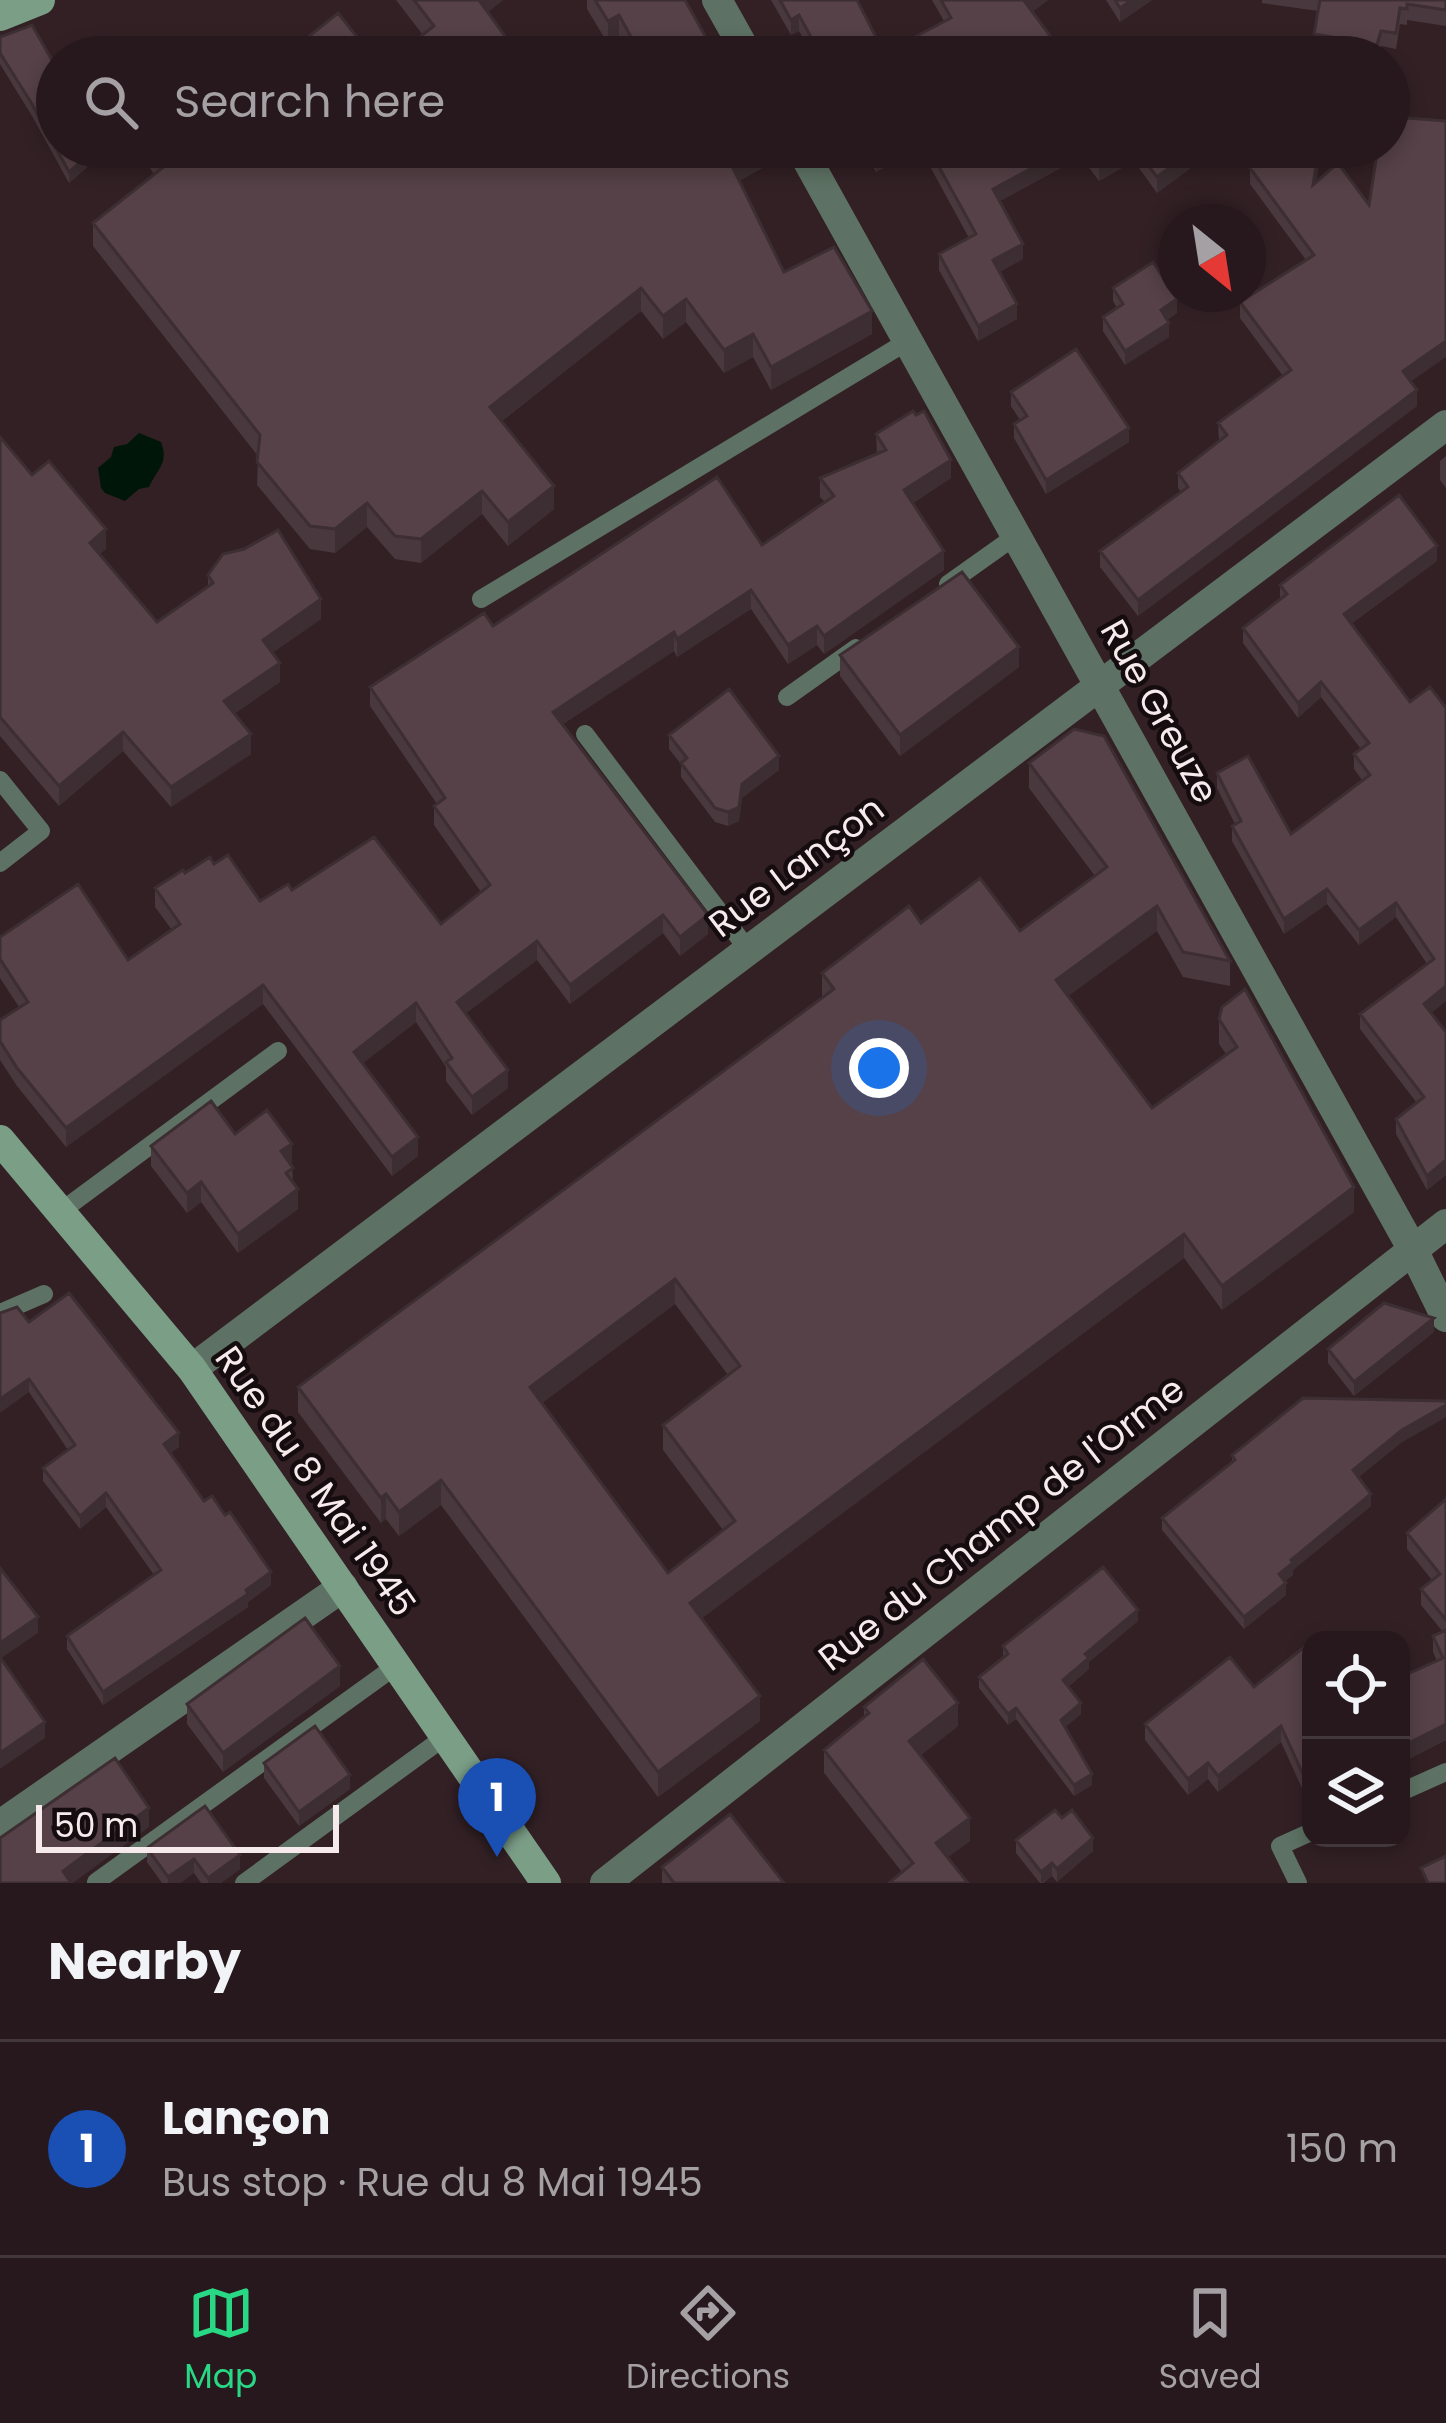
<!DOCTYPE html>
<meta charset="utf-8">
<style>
:root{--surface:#26181c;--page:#322529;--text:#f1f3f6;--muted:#a4a0a3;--line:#42373b;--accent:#29d885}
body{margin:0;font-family:Poppins,sans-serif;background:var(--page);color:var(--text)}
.controls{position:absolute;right:36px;bottom:36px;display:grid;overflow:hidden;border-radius:24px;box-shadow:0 6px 18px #0003}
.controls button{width:108px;height:108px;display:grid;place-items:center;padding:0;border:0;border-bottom:3px solid var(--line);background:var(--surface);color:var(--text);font:60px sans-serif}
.compass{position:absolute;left:1158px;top:204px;width:108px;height:108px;border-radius:50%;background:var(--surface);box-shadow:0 6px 18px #0003;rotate:150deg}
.scale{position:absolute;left:36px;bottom:30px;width:303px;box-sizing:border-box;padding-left:12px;border:6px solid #f7eaed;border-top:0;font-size:33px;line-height:42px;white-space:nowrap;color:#f7eaed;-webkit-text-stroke:9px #140c0f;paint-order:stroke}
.you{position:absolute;left:879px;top:1068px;width:42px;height:42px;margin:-30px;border:9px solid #fff;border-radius:50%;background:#1a73e8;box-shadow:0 0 0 18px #1a73e833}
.badge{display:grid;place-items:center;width:78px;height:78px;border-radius:50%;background:var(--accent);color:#fff;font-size:39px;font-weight:700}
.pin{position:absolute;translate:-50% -99px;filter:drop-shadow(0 3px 6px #0008)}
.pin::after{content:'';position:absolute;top:63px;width:42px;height:36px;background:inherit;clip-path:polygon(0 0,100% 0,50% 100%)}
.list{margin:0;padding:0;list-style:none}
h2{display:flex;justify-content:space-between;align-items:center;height:156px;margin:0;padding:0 48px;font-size:51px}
h2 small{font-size:39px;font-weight:400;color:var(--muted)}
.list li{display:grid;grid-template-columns:78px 1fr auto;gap:36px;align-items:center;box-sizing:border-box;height:216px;padding:0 48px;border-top:3px solid var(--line)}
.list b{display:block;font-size:45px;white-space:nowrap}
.list p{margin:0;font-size:39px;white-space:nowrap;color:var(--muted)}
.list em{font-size:39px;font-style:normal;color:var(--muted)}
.icon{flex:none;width:66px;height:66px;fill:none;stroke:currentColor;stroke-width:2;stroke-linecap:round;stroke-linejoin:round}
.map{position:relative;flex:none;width:1446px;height:1883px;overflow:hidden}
.search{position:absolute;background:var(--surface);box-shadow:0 6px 18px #0003;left:36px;right:36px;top:36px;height:132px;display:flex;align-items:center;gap:30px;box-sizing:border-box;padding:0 42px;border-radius:66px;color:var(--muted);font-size:45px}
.sheet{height:372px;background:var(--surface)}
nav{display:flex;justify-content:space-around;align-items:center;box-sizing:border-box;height:168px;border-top:3px solid var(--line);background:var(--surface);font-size:33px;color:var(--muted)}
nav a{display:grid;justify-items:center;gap:6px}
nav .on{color:var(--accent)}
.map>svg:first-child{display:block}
.water{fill:#001608}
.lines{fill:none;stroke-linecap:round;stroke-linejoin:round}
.lane{stroke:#5d7264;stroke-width:18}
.street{stroke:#5d7264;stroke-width:30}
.secondary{stroke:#7b9e87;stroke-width:30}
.wall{fill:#49383d;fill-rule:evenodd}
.shaded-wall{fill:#3c2e32}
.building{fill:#554147;stroke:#3c2e32;stroke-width:3;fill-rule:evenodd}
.labels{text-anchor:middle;stroke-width:9;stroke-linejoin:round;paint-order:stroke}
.street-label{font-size:36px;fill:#f7eaed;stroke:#140c0f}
</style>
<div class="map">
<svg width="1446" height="1883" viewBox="0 0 1446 1883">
<rect width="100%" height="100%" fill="#322025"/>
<path class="water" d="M139,433L161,442C169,463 158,468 149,487L139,489L125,501L105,493L101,488L98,468L111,457L114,447L127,444Z"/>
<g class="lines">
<path class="lane" d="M948,584L1017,535
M481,599L908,341
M787,697L856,648
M585,734L749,951
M0,780L41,831L0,863
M60,1212L278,1051
M0,1313L44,1294
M1401,1792L1446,1772
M96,1882L397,1665
M244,1883L446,1736
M1298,1883L1280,1846L1311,1832"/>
<path class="street" d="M717,0L749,57
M800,147L1413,1250L1446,1317
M192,1369L1446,425
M0,1825L343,1587
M605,1883L1446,1224"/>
<path class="secondary" d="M0,16L40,0
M0,1140L192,1369L546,1883"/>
</g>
<path class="wall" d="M396,0H503L488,12L423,35Z
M587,0H685L717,57H629L619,38L608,44L587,9Z
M771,0H857L884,53L944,21L932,0H1048L1032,12L1066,57H814L799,31L791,35Z
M1106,0H1152L1120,22Z
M1262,0H1446V26L1407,20V25L1400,24L1396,49L1381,46L1378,57H1354L1314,50L1318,11L1262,3Z
M0,37L100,147V156L69,183L32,116L0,64Z
M150,147H571L573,149L766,147V166L739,181L784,272L872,334L771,390L753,357L724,373L686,322L663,339L641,311L502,421L554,509L508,546L482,514L421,563L395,559L367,527L335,553L310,549L257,485L258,456L93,246V223L154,174L150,168Z
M863,147H1195L1196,164L1157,193L1134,161L1099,181L1081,157L1000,201L1023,259L999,272L1017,319L978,341L939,270V254L969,238L920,148L876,172Z
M1250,168L1316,182L1369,205L1417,406L1138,616L1100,567V551L1181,492L1178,488V473L1219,441L1218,423L1283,376L1240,318V302L1306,260L1250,184Z
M1113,288L1177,313L1167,320L1169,337L1125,365L1103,331V317L1117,308L1113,301Z
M1011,392L1129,442L1046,494L1014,438V424L1020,420L1011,406Z
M876,434L951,478L913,503L944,570L824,654L817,645L788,664L751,609L677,657L674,651L563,724L708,934L680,956L663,933L570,1004L537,960L466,1013L508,1088L472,1115L446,1081V1067L416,1022L363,1063L418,1156L392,1176L263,1004L66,1147L17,1086L0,1060V1020L19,1007L0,978V937L128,960L172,930L155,907V888L185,873L214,864L260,901L292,890L441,924L481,892L434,825V806L437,804L370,706V687L493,626L762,545L825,502L820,497V478L877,454Z
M0,437L32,475L106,549L99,554L157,622L208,586V575L321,619L272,653L280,682L234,714L251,754L171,807L123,751L59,806L0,736Z
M1446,456V488L1440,480V461Z
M1437,561L1352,623L1410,702L1446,708V1001L1431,1013L1446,1032V1175L1427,1190L1396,1134V1119L1417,1103L1360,1029V1014L1427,964L1396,917L1359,945L1327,904L1284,934L1232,841V826L1235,824L1217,788V773L1291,834L1362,780L1354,769V754L1361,749L1321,697L1298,718L1243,643V628L1280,600V585Z
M840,655L1019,667L900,756L840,676Z
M669,735L779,770L742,798L739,821L728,826L715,822L681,777V764L669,749Z
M1029,763L1230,961V986L1183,977L1157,931L1068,996L1152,1108L1226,1054L1219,1044V1019L1354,1212L1222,1310L1184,1258L702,1618L760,1721L658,1797L441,1505L399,1536L386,1519L381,1523L298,1412V1387L822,997V973L921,923L1020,931L1095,876L1029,788ZM675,1304L728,1375L663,1425V1450L723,1530L668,1573L542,1403Z
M235,1134L292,1164L293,1182L298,1209L238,1253L201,1202L187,1213L151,1166V1146Z
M29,1322L179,1447L170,1453L204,1501L271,1585L248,1602V1607L103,1705L67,1649V1636L154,1575L106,1507L80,1529L43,1481V1468L68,1450L29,1392Z
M1434,1332L1354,1396L1328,1363V1349Z
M1446,1401V1417L1402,1442L1358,1477L1371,1506L1293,1570V1575L1285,1581L1286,1595L1244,1629L1162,1530V1518L1232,1463V1455Z
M1446,1499V1740L1401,1763L1437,1661L1433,1652V1636L1443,1632L1421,1605V1589L1432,1580L1407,1549V1533Z
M1138,1621L1089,1662V1669L1068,1687L1081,1714L1065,1727L1092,1785L1074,1796L1016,1719L1008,1725L979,1688V1677L1003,1658V1646Z
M1311,1648V1808L1281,1742L1218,1792L1208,1779L1188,1795L1145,1740V1724L1254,1687Z
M340,1686L223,1772L187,1724V1704Z
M864,1707L958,1726L921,1755L970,1841L948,1857L902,1872L824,1773V1750L864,1717Z
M264,1763L350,1789L299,1826L264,1778Z
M1016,1840L1093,1851L1057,1882L1052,1876L1043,1883H1040L1016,1853Z
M147,1848L240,1869L221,1883H201L194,1873L180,1883H162L147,1862Z
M662,1867L784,1883H662Z"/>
<path class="shaded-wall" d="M477,0H503L477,21Z
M1028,0H1048L1025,18V2Z
M1132,0H1152L1120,22V8Z
M619,15V38L608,44V21Z
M799,15V31L791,35V20Z
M98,147H100V156L69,183V172Z
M758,147H766V166L730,186V162Z
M894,147L920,148L876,172V157Z
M1071,147H1081V157L993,205V189Z
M1134,147V161L1099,181V165Z
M1319,147H1322L1313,201V185Z
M1196,148V164L1157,193V177Z
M1023,244V259L993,276V260Z
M641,288V311L490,430V407Z
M686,299V322L663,339V316Z
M1177,299V313L1161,324V310Z
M1017,304V319L978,341V326Z
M872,311V334L771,390V367Z
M1169,323V337L1125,365V351Z
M753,334V357L724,373V350Z
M1446,341V357L1403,387V371Z
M1417,390V406L1138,616V600Z
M1129,428V442L1046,494V480Z
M951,460V478L904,508V490Z
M554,486V509L508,546V522Z
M482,491V514L421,563V539Z
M367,503V527L335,553V529Z
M106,529V549L90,563V543Z
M1437,546V561L1344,628V614Z
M944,551V570L824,654V636Z
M751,590V609L677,657V639Z
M321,599V619L263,659V640Z
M817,626V645L788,664V645Z
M674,632V651L553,730V712Z
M1019,647V667L900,756V735Z
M280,663V682L224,721V701Z
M1321,682V697L1298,718V703Z
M123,732V751L59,806V786Z
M251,734V754L171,807V787Z
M779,756V770L742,798L739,821L728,826V812L742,784Z
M1327,889V904L1284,934V919Z
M1396,903V917L1359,945V930Z
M1157,906V931L1056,1005V980Z
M663,915V933L570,1004V985Z
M708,915V934L680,956V937Z
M537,941V960L457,1020V1002Z
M263,985V1004L66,1147V1128Z
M1446,986V1001L1424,1019V1004Z
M416,1003V1022L354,1070V1052Z
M508,1070V1088L472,1115V1097Z
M418,1137V1156L392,1176V1157Z
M292,1144V1164L281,1171V1151Z
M1446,1160V1175L1427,1190V1176Z
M201,1182V1202L187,1213V1193Z
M1354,1187V1212L1222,1310V1286Z
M298,1189V1209L238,1253V1234Z
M1184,1234V1258L690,1627V1603Z
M675,1279V1304L530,1412V1387Z
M1434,1318V1332L1354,1396V1382Z
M29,1379V1392L0,1413V1399Z
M1446,1405V1417L1402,1442L1353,1482V1470L1402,1430Z
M179,1433V1447L164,1457V1444Z
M441,1480V1505L399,1536V1512Z
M106,1493V1507L80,1529V1516Z
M386,1494V1519L381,1523V1498Z
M1371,1494V1506L1293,1570V1575L1279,1586V1574L1291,1560Z
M271,1572V1585L248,1602V1607L103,1705V1692Z
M1286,1583V1595L1244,1629V1617Z
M1138,1610V1621L1089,1662V1669L1063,1691V1680L1085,1654Z
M38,1617V1633L0,1659V1643Z
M340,1666V1686L223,1772V1753Z
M760,1696V1721L658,1797V1772Z
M958,1703V1726L909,1764V1741Z
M1081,1703V1714L1061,1731V1720Z
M1016,1708V1719L1008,1725V1714Z
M45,1722V1738L0,1769V1753Z
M1446,1724V1740L1401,1763V1747Z
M1281,1726V1742L1218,1792V1776Z
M1208,1763V1779L1188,1795V1779Z
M1092,1774V1785L1074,1796V1785Z
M350,1775V1789L299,1826V1812Z
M149,1808V1827L73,1883L63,1871Z
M970,1818V1841L936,1866V1843Z
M1093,1838V1851L1057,1882V1869Z
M240,1855V1869L221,1883H208V1878Z
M194,1859V1873L180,1883H168V1877Z
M1052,1863V1876L1041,1883V1872Z"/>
<path class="building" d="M414,0H479L520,57H394L434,26Z
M595,0H685L717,57H642L619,15L608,21Z
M780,0H857L884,53L951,18L941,0H1028L1025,2L1066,57H822L799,15L791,20Z
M1115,0H1132L1120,8Z
M1320,0H1446V10L1407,4V9L1400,8L1396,33L1381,31L1377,45L1314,34Z
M338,13L373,57H283Z
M32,25L57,69V147H98L69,172L32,104L0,53V37Z
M1394,117L1446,121V341L1403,371L1417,390L1138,600L1100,551L1188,487L1178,473L1227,435L1218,423L1291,370L1240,302L1314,255L1250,168L1278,147H1319L1313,185L1338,163L1369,205L1378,147H1389V121Z
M151,147H571L573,149L576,147H758L730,162L784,272L834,247L872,311L771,367L753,334L724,350L686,299L663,316L641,288L490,407L554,486L508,522L482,491L421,539L395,536L367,503L335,529L310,526L257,462L260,435L93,223L166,165Z
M871,147H894L876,157Z
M928,147H1071L993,189L1023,244L993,260L1017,304L978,326L939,254L976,234Z
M1086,147H1132L1099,165Z
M1134,147H1195L1196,148L1157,177Z
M1153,262L1177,299L1161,310L1169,323L1125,351L1103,317L1123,304L1113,288Z
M1076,349L1129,428L1046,480L1014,424L1027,416L1011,392Z
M913,411L916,415L924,411L951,460L904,490L944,551L824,636L817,626L788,645L751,590L677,639L674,632L553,712L708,915L680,937L663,915L570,985L537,941L457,1002L508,1070L472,1097L446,1062L452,1058L416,1003L354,1052L418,1137L392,1157L263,985L66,1128L17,1068L0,1041V1020L28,1002L0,959V937L78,884L128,960L180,924L155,888L183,870L185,873L210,857L214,864L228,855L260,901L288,884L292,890L374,837L441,924L490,885L434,806L445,798L370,687L484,613L493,626L717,477L762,545L834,496L820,478L886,450L876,434Z
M0,437L32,475L49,461L106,529L90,543L157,622L213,583L208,575L223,554L244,549L278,530L321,599L263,640L280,663L224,701L251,734L171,787L123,732L59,786L0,717Z
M1399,495L1437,546L1344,614L1410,702L1430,687L1446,708V986L1424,1004L1446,1032V1160L1427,1176L1396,1119L1424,1097L1360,1014L1434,959L1396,903L1359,930L1327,889L1284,919L1232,826L1241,821L1217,773L1248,756L1291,834L1370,775L1354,754L1369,743L1321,682L1298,703L1243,628L1287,594L1280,585Z
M962,572L1019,647L900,735L840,655Z
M729,689L779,756L742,784L739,807L728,812L715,808L681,763L687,758L669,735Z
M1074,729L1104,736L1230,961L1183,952L1157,906L1056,980L1152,1108L1237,1047L1219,1019L1222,1007L1245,989L1354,1187L1222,1286L1184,1234L690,1603L760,1696L658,1772L441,1480L399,1512L386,1494L381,1498L298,1387L834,989L822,973L909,906L921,923L980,878L1020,931L1107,867L1029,763ZM675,1279L740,1366L663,1425L735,1521L668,1573L530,1387Z
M211,1101L235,1134L267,1110L292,1144L281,1151L293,1168L286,1173L298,1189L238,1234L201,1182L187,1193L151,1146Z
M69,1293L179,1433L164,1444L204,1501L212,1496L225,1515L230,1512L271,1572L246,1590L248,1594L103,1692L67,1636L161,1570L106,1493L80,1516L43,1468L75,1445L29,1379L0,1399V1313L17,1307L29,1322Z
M1384,1303L1434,1318L1354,1382L1328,1349Z
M1303,1398L1446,1401V1405L1402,1430L1353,1470L1371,1494L1291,1560L1293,1563L1279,1574L1286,1583L1244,1617L1162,1518L1235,1460L1232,1455Z
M1446,1499V1620L1421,1589L1440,1574L1407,1533Z
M1103,1567L1138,1610L1085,1654L1089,1658L1063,1680L1081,1703L1061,1720L1092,1774L1074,1785L1016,1708L1008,1714L979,1677L1008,1654L1003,1646Z
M0,1568L38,1617L0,1643Z
M305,1618L340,1666L223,1753L187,1704Z
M1446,1630V1724L1401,1747V1677L1443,1658L1433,1636Z
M1308,1644L1311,1648V1792L1281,1726L1218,1776L1208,1763L1188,1779L1145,1724L1230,1657L1254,1687Z
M0,1657L45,1722L0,1753Z
M923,1659L958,1703L909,1741L970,1818L936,1843L968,1883H889L913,1863L824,1750L869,1713L864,1707Z
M315,1726L350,1775L299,1812L264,1763Z
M115,1758L149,1808L63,1871L71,1883H0V1838Z
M205,1806L240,1855L208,1878L194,1859L168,1877L147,1848Z
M1055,1810L1062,1818L1072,1810L1093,1838L1057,1869L1052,1863L1041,1872L1016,1840Z
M730,1814L784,1883H674L662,1867Z
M1446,1856V1883H1428L1421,1868Z"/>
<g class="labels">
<g class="street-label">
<text transform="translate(1160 711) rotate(61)" y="13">Rue Greuze</text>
<text transform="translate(796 866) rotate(-37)" y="13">Rue Lançon</text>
<text transform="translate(316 1481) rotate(55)" y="13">Rue du 8 Mai 1945</text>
<text transform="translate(1001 1523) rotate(-38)" y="13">Rue du Champ de l'Orme</text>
</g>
</g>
</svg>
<div class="controls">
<button><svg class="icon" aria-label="locate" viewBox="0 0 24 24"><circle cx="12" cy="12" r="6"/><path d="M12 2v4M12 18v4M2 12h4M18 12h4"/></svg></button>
<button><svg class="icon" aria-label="layers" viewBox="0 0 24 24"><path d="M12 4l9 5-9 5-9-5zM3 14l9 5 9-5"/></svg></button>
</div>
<svg class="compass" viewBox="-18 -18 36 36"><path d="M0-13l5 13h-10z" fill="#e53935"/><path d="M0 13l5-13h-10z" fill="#a4a0a3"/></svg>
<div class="scale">50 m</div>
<div class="you"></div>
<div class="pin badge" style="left:497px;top:1857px;background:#1a4fb4">1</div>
<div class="search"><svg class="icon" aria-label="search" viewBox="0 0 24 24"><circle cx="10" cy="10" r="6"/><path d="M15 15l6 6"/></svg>Search here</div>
</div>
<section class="sheet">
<h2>Nearby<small></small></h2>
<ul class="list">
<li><span class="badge" style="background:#1a4fb4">1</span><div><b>Lançon</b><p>Bus stop · Rue du 8 Mai 1945</p></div><em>150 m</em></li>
</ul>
</section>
<nav>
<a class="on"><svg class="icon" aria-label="map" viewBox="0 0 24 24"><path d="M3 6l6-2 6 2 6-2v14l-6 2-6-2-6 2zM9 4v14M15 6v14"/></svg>Map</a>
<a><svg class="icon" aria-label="directions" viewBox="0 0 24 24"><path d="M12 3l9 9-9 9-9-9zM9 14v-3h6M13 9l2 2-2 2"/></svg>Directions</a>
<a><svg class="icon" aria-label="saved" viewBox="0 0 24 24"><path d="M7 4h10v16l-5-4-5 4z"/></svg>Saved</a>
</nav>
